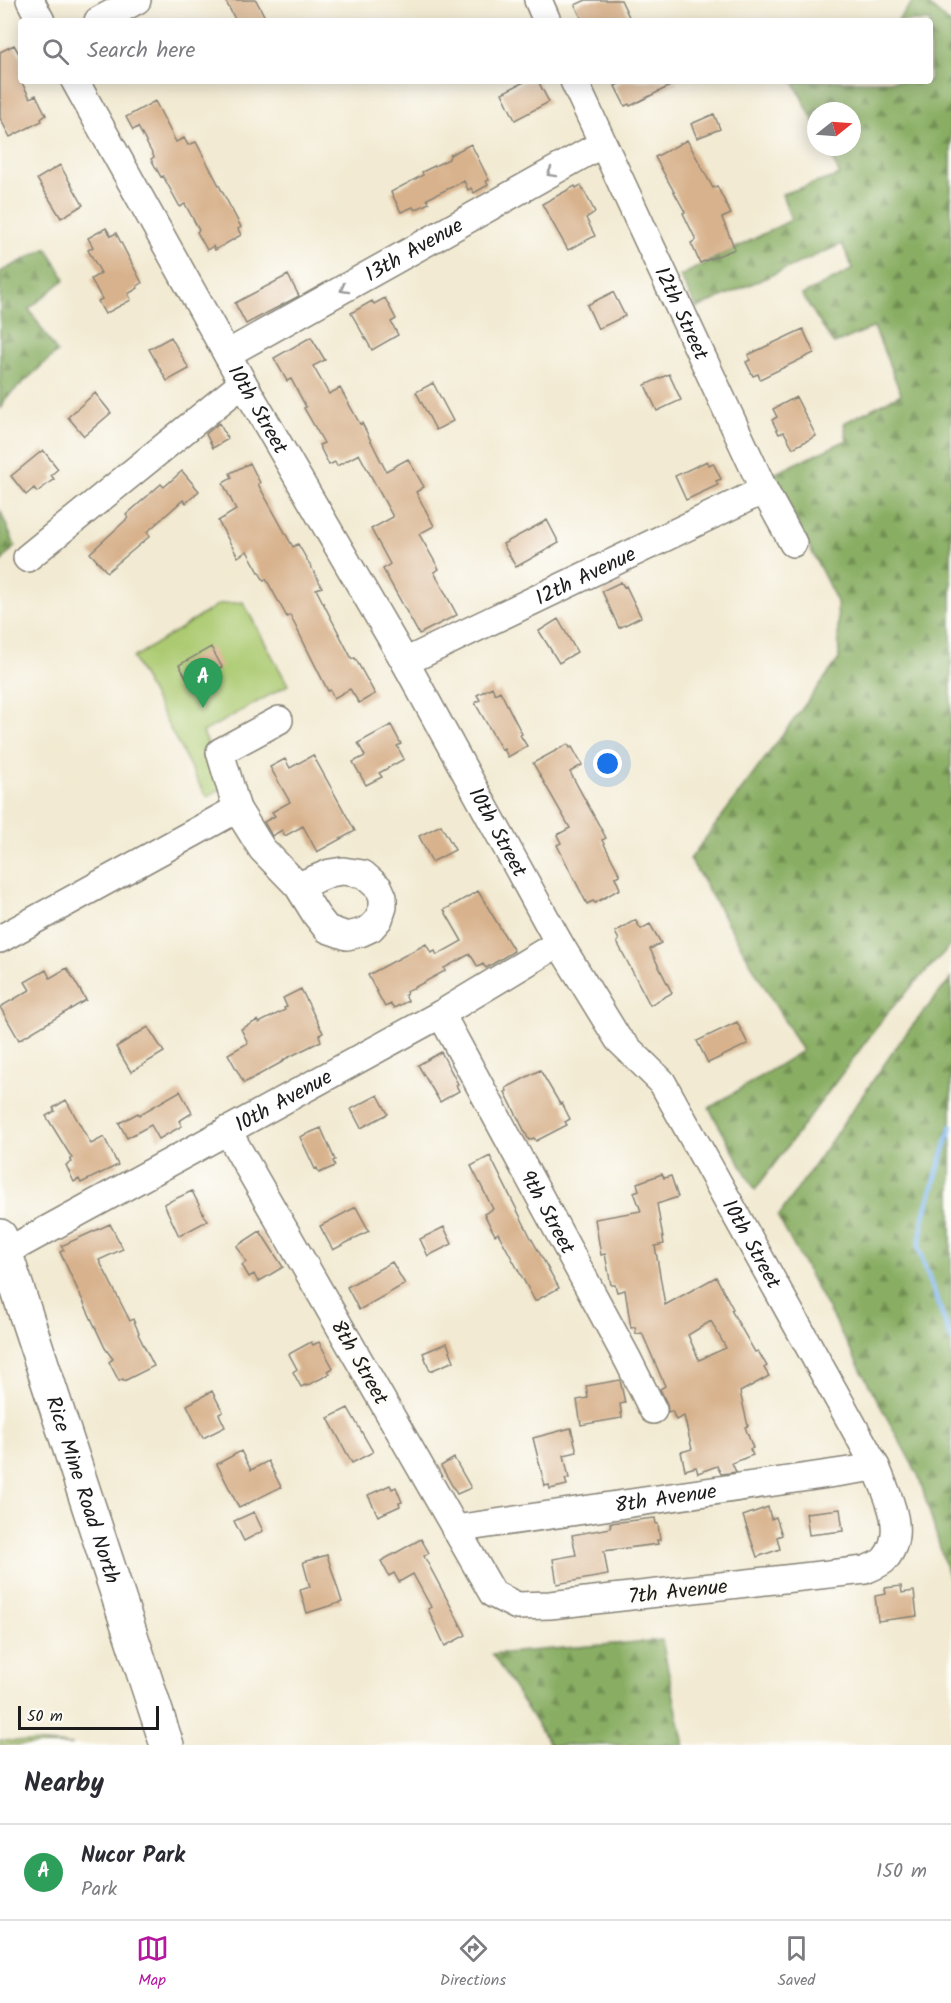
<!DOCTYPE html>
<style>
:root{--surface:#fff;--page:#f2f2f3;--text:#2b2b33;--muted:#7c7c81;--line:#e1e1e2;--accent:#b5179e}
body{margin:0;font-family:Kalam,sans-serif;background:var(--page);color:var(--text)}
.compass{position:absolute;left:807px;top:102px;width:54px;height:54px;border-radius:50%;background:var(--surface);box-shadow:0 3px 15px #0003;rotate:73deg}
.scale{position:absolute;left:18px;bottom:15px;width:141px;box-sizing:border-box;padding-left:6px;border:3px solid #1c1c1c;border-top:0;font-size:16px;line-height:21px;white-space:nowrap;color:#1c1c1c;-webkit-text-stroke:4px #fdfcf7;paint-order:stroke}
.you{position:absolute;left:608px;top:764px;width:21px;height:21px;margin:-15px;border:4px solid #fff;border-radius:50%;background:#1a73e8;box-shadow:0 0 0 9px #1a73e833}
.badge{display:grid;place-items:center;width:39px;height:39px;border-radius:50%;background:var(--accent);color:#fff;font-size:20px;font-weight:700}
.pin{position:absolute;translate:-50% -50px;filter:drop-shadow(0 2px 3px #0008)}
.pin::after{content:'';position:absolute;top:32px;width:21px;height:18px;background:inherit;clip-path:polygon(0 0,100% 0,50% 100%)}
.list{margin:0;padding:0;list-style:none}
h2{display:flex;justify-content:space-between;align-items:center;height:78px;margin:0;padding:0 24px;font-size:26px}
h2 small{font-size:20px;font-weight:400;color:var(--muted)}
.list li{display:grid;grid-template-columns:39px 1fr auto;gap:18px;align-items:center;box-sizing:border-box;height:96px;padding:0 24px;border-top:2px solid var(--line)}
.list b{display:block;font-size:22px;white-space:nowrap}
.list p{margin:0;font-size:20px;white-space:nowrap;color:var(--muted)}
.list em{font-size:20px;font-style:normal;color:var(--muted)}
.icon{flex:none;width:33px;height:33px;fill:none;stroke:currentColor;stroke-width:2;stroke-linecap:round;stroke-linejoin:round}
.map{position:relative;flex:none;width:951px;height:1745px;overflow:hidden}
.search{position:absolute;background:var(--surface);box-shadow:0 3px 15px #0003;left:18px;right:18px;top:18px;height:66px;display:flex;align-items:center;gap:15px;box-sizing:border-box;padding:0 21px;border-radius:6px;color:var(--muted);font-size:22px}
.sheet{height:174px;background:var(--surface)}
nav{display:flex;justify-content:space-around;align-items:center;box-sizing:border-box;height:84px;border-top:2px solid var(--line);background:var(--surface);font-size:16px;color:var(--muted)}
nav a{display:grid;justify-items:center;gap:3px}
nav .on{color:var(--accent)}
.map>svg:first-child{display:block}
.forest{fill:url(#forest-firs);stroke:#526540;stroke-width:1.5}
.park{fill:#acca71;stroke:#647346;stroke-width:1.5}
.lines{fill:none;stroke-linecap:round;stroke-linejoin:round}
.stream{stroke:#7eb7ef;stroke-width:5}
.building{fill:#d8b28d;fill-rule:evenodd}
.minor-casing{stroke:#878377;stroke-width:30}
.major-casing{stroke:#878377;stroke-width:36}
.minor{stroke:#fff;stroke-width:27}
.major{stroke:#fff;stroke-width:33}
.oneway{stroke:#999}
.labels{text-anchor:middle;stroke-width:5;stroke-linejoin:round;paint-order:stroke}
.street-label{font-size:21px;fill:#1c1c1c;stroke:#fdfcf7}
</style>
<div class="map">
<svg width="951" height="1745" viewBox="0 0 951 1745">
<defs>
<pattern id="forest-firs" width="22" height="20" patternUnits="userSpaceOnUse" patternTransform="scale(1.5)"><rect width="22" height="20" fill="#89ae63"/><path d="M5 1l3.5 6h-7zM16 11l3.5 6h-7z" fill="#6f8d51"/></pattern>
</defs>
<rect width="100%" height="100%" fill="#fdfcf7"/>
<filter id="ink" filterUnits="userSpaceOnUse"><feTurbulence type="fractalNoise" baseFrequency=".0167" numOctaves="2"/><feDisplacementMap in="SourceGraphic" scale="12" xChannelSelector="R" yChannelSelector="G"/><feConvolveMatrix kernelMatrix="1 2 1 2 8 2 1 2 1" color-interpolation-filters="sRGB"/></filter>
<filter id="wash" filterUnits="userSpaceOnUse"><feTurbulence type="fractalNoise" baseFrequency=".008" numOctaves="4" result="noise"/><feDisplacementMap in="SourceGraphic" scale="24" xChannelSelector="R" yChannelSelector="G"/><feGaussianBlur stdDeviation="1.35" result="paint"/><feColorMatrix in="noise" values="0 0 0 0 0 0 0 0 0 0 0 0 0 0 0 0 0 1.4 0 .05"/><feComposite in="paint" operator="in"/></filter>
<g filter="url(#wash)">
<rect width="100%" height="100%" fill="#f2ead2"/>
<path class="forest" d="M914,0L926,3L951,24V945L888,1012L755,1190L709,1108L802,1051L690,859L839,659L837,602L773,474L847,440L844,423L901,394L874,327L834,344L802,295L853,269L842,244L697,308L680,276L791,220L782,194L840,175L826,147H852V111H816V126L793,81H930V21H897Z
M47,248L65,279L29,309L57,352L6,398L0,410V272Z
M0,510L15,546L0,563Z
M951,978V1585L919,1477L778,1217L901,1040Z
M662,1640L684,1745H550L492,1654Z"/>
<path class="park" d="M243,602L288,685L203,732L224,783L220,790L206,797L133,658L219,604Z
M0,1740L73,1745H0Z"/>
<g class="lines">
<path class="stream" d="M951,1127L924,1216L919,1247L923,1262L951,1339"/>
</g>
<g id="blocks">
<path class="building" d="M225,0H256L267,21H236Z
M586,0H621L631,21H583L575,5Z
M14,45L21,57V81L30,98L36,95L46,115L41,119L42,121L10,137L0,118V52Z
M526,81H538L549,102L515,120L502,93Z
M624,81H680L630,106L629,104L625,106L615,86Z
M155,101L176,142L184,138L188,145L196,142L241,227L238,229L241,235L215,250L213,246L207,250L197,232L199,230L185,204L180,207L163,176L161,177L151,159L154,157L138,127L133,130L126,117Z
M714,114L720,129L697,138L691,124Z
M687,140L713,188L717,186L731,214L722,218L735,249L700,263L691,243L696,240L683,213L685,212L655,157Z
M471,144L489,180L486,181L488,185L474,193L471,188L468,190L464,181L427,199L429,203L415,210L413,207L401,212L391,192L423,175L422,172L449,159L450,155Z
M60,165L83,205L61,218L37,179Z
M581,185L595,212L586,218L595,236L568,250L542,204L575,186L576,188Z
M106,228L111,236L116,233L142,283L137,286L138,288L128,294L131,300L105,314L98,301L102,299L91,279L101,273L88,250L93,247L88,238Z
M288,275L299,296L246,324L235,303Z
M613,292L625,316L598,329L587,305Z
M385,298L396,319L391,322L398,335L372,350L351,313L372,301L374,304Z
M803,329L814,353L760,379L758,374L753,376L746,362L750,360L748,355Z
M171,337L189,369L167,381L149,349Z
M311,337L325,360L313,366L329,394L340,388L360,424L362,423L386,471L408,459L424,487L416,492L434,526L419,534L439,569L434,572L457,615L419,634L383,569L390,564L371,529L393,517L359,454L337,466L335,462L329,465L319,445L324,443L304,408L306,407L291,379L287,381L274,358Z
M669,374L681,400L657,411L645,385Z
M433,383L453,421L436,430L416,392Z
M95,393L111,413L84,436L68,417Z
M796,397L816,436L793,448L784,432L779,434L772,420L777,417L773,409Z
M219,423L228,439L213,448L206,434Z
M43,450L58,469L51,475L54,479L37,492L34,488L26,495L11,476Z
M707,461L709,465L713,463L721,479L716,481L718,485L686,500L675,476Z
M250,463L260,483L258,484L293,547L298,544L314,572L322,587L316,589L352,659L355,658L375,694L359,703L350,689L334,698L330,690L328,691L290,615L287,617L266,579L264,581L247,551L238,557L218,521L236,510L223,483L232,478L230,473Z
M182,471L199,491L186,503L183,500L147,532L150,536L107,572L90,553L128,518L126,515L161,484L164,487Z
M547,520L559,543L516,567L503,544Z
M621,582L624,587L626,586L641,617L619,628L602,591Z
M558,619L577,652L559,663L539,631Z
M211,647L222,667L190,684L179,665Z
M492,687L495,694L500,691L522,734L520,735L527,746L508,757L504,749L502,750L475,703L480,700L477,695Z
M391,725L401,744L397,746L404,759L379,773L382,777L366,785L353,762L365,756L358,743Z
M568,744L570,748L572,747L582,765L570,772L606,838L602,840L620,875L615,877L620,889L595,903L593,901L587,904L557,845L561,843L557,835L570,828L533,763Z
M313,755L355,831L317,852L303,826L285,836L282,830L272,836L264,822L275,816L272,812L290,802L270,767L285,759L290,768Z
M441,825L455,850L432,862L419,836Z
M478,891L514,951L486,968L483,964L478,967L470,954L444,968L445,971L406,992L407,994L405,995L408,1001L394,1008L391,1004L385,1007L368,975L426,944L431,953L435,951L437,955L462,941L444,910Z
M635,920L641,929L650,924L661,943L650,949L672,993L650,1005L617,942L619,940L615,932Z
M67,968L86,1000L19,1040L0,1007L30,990L25,982L46,970L50,978Z
M301,989L323,1033L319,1035L321,1041L283,1060L284,1061L244,1083L228,1054L248,1043L241,1029L258,1020L259,1023L285,1010L284,1008L287,1007L283,998Z
M737,1022L748,1044L708,1063L697,1041Z
M148,1027L164,1052L131,1072L116,1047Z
M441,1052L458,1084L456,1085L459,1091L440,1102L418,1065Z
M540,1070L560,1104L562,1103L570,1119L565,1122L567,1125L536,1141L534,1138L529,1140L505,1092L507,1091L506,1088Z
M180,1091L192,1113L179,1121L182,1126L159,1139L151,1125L127,1138L119,1123L138,1113L139,1115Z
M378,1095L388,1114L361,1128L351,1109Z
M66,1100L91,1144L104,1137L118,1165L81,1183L79,1179L74,1182L66,1165L72,1162L70,1159L72,1158L46,1116L55,1111L53,1108Z
M321,1128L335,1160L333,1161L335,1166L319,1173L317,1168L315,1169L300,1137Z
M490,1156L530,1236L559,1288L535,1301L498,1233L495,1235L484,1214L493,1209L471,1166Z
M662,1174L664,1178L671,1176L678,1197L657,1204L664,1244L655,1246L665,1305L716,1277L733,1309L731,1310L755,1352L758,1351L767,1366L764,1368L769,1376L740,1392L748,1426L745,1427L753,1448L750,1449L753,1455L732,1463L736,1472L721,1474L717,1466L698,1473L696,1467L685,1470L681,1452L692,1449L684,1416L676,1420L672,1411L668,1412L667,1404L660,1389L665,1386L642,1333L636,1334L635,1327L631,1328L625,1290L617,1292L615,1285H611L605,1254L601,1255L595,1219L641,1211L634,1192L639,1190L637,1183ZM711,1321L726,1348L699,1360L688,1335Z
M192,1191L207,1221L179,1236L164,1204Z
M356,1207L369,1231L333,1250L320,1226Z
M110,1224L123,1249L99,1260L130,1321L133,1319L139,1333L138,1334L154,1366L124,1381L123,1379L119,1381L109,1362L113,1359L105,1348L60,1252L64,1250L61,1246Z
M444,1227L452,1244L428,1256L420,1239Z
M260,1231L283,1267L258,1282L254,1274L249,1277L242,1265L246,1262L237,1246Z
M392,1262L405,1284L359,1310L347,1287Z
M311,1342L313,1345L319,1342L333,1368L328,1371L330,1374L306,1386L305,1385L301,1387L293,1372L297,1369L289,1354Z
M447,1343L454,1361L430,1371L423,1353Z
M620,1380L625,1403L620,1404L622,1418L581,1425L577,1400L588,1398L586,1386Z
M212,1391L223,1412L219,1414L225,1427L203,1438L187,1405Z
M348,1408L373,1452L352,1463L328,1418Z
M571,1428L577,1452L564,1455L569,1478L565,1479L567,1485L550,1489L549,1485L545,1486L533,1438Z
M241,1451L251,1470L268,1461L281,1487L239,1508L217,1464Z
M454,1458L471,1488L457,1494L441,1466Z
M390,1485L392,1489L396,1487L402,1502L399,1503L400,1506L378,1516L368,1495Z
M768,1507L771,1519L776,1517L782,1535L777,1537L780,1549L757,1557L743,1516Z
M840,1509L843,1531L809,1535L806,1513Z
M254,1512L263,1531L244,1541L234,1521Z
M655,1518L656,1524H658L660,1540H657L658,1544L604,1551L608,1575L557,1584L553,1559L576,1555L572,1535L611,1528L610,1523Z
M421,1539L429,1553L424,1556L466,1635L445,1646L428,1609L431,1607L413,1574L399,1582L394,1573L389,1576L381,1561Z
M327,1555L342,1602L307,1613L300,1590L310,1587L303,1562Z
M901,1586L902,1593L914,1591L917,1616L878,1621L875,1596L886,1594L885,1588Z"/>
</g>
</g>
<g filter="url(#ink)">
<use href="#blocks" fill-opacity="0" stroke="#878377" stroke-width="1.5"/>
<g class="lines">
<defs>
<g id="minor">
<path d="M30,0L41,21"/>
<path d="M538,0L547,21"/>
<path d="M98,21L137,0"/>
<path id="s1" d="M75,81L243,383L405,662L559,943L618,1039L662,1082L876,1467C887,1495 908,1532 885,1559C881,1564 871,1567 865,1570L550,1605L517,1606L493,1594L227,1130"/>
<path id="s2" d="M574,81L764,490L793,543"/>
<path id="s3" d="M227,354L602,144"/>
<path d="M27,558L243,383"/>
<path id="s4" d="M405,662L764,490"/>
<path d="M237,809L220,752L279,720"/>
<path d="M0,939L237,809L262,849L298,886L316,915L327,929L347,936L360,933L371,928L379,919L383,907V897L379,888L363,874L343,871L330,873L298,886"/>
<path id="s5" d="M441,1014L628,1360L653,1410"/>
<path id="s6" d="M6,1252L441,1014L559,943"/>
<path id="s7" d="M455,1529L876,1467"/>
</g>
<g id="major">
<path id="s8" d="M0,1236L167,1745"/>
</g>
</defs>
<use href="#minor" class="minor-casing"/>
<use href="#major" class="major-casing"/>
<use href="#minor" class="minor"/>
<use href="#major" class="major"/>
</g>
<defs><path id="oneway-chevron" d="M-2-3.5L2.5 0L-2 3.5" fill="none" stroke-width="1.6" stroke-linecap="round" stroke-linejoin="round" transform="scale(1.5)"/></defs>
<g class="oneway">
<use href="#oneway-chevron" transform="translate(551 173) rotate(151)"/>
<use href="#oneway-chevron" transform="translate(344 289) rotate(151)"/>
</g>
</g>
<g class="labels">
<g class="street-label">
<text dy="7" stroke="none"><textPath href="#s3" startOffset="214">13th Avenue</textPath></text>
<text dy="7" stroke="none"><textPath href="#s2" startOffset="256">12th Street</textPath></text>
<text dy="7" stroke="none"><textPath href="#s1" startOffset="376">10th Street</textPath></text>
<text dy="7" stroke="none"><textPath href="#s4" startOffset="200">12th Avenue</textPath></text>
<text dy="7" stroke="none"><textPath href="#s1" startOffset="862">10th Street</textPath></text>
<text dy="7" stroke="none"><textPath href="#s6" startOffset="316">10th Avenue</textPath></text>
<text dy="7" stroke="none"><textPath href="#s5" startOffset="225">9th Street</textPath></text>
<text dy="7" stroke="none"><textPath href="#s1" startOffset="1348">10th Street</textPath></text>
<text transform="translate(360 1362) rotate(60)" y="7">8th Street</text>
<text dy="7" stroke="none"><textPath href="#s8" startOffset="267">Rice Mine Road North</textPath></text>
<text dy="7" stroke="none"><textPath href="#s7" startOffset="213">8th Avenue</textPath></text>
<text transform="translate(678 1591) rotate(-6)" y="7">7th Avenue</text>
</g>
</g>
</svg>
<svg class="compass" viewBox="-18 -18 36 36"><path d="M0-13l5 13h-10z" fill="#e53935"/><path d="M0 13l5-13h-10z" fill="#7c7c81"/></svg>
<div class="scale">50 m</div>
<div class="you"></div>
<div class="pin badge" style="left:203px;top:708px;background:#2e9e5b">A</div>
<div class="search"><svg class="icon" aria-label="search" viewBox="0 0 24 24"><circle cx="10" cy="10" r="6"/><path d="M15 15l6 6"/></svg>Search here</div>
</div>
<section class="sheet">
<h2>Nearby<small></small></h2>
<ul class="list">
<li><span class="badge" style="background:#2e9e5b">A</span><div><b>Nucor Park</b><p>Park</p></div><em>150 m</em></li>
</ul>
</section>
<nav>
<a class="on"><svg class="icon" aria-label="map" viewBox="0 0 24 24"><path d="M3 6l6-2 6 2 6-2v14l-6 2-6-2-6 2zM9 4v14M15 6v14"/></svg>Map</a>
<a><svg class="icon" aria-label="directions" viewBox="0 0 24 24"><path d="M12 3l9 9-9 9-9-9zM9 14v-3h6M13 9l2 2-2 2"/></svg>Directions</a>
<a><svg class="icon" aria-label="saved" viewBox="0 0 24 24"><path d="M7 4h10v16l-5-4-5 4z"/></svg>Saved</a>
</nav>
